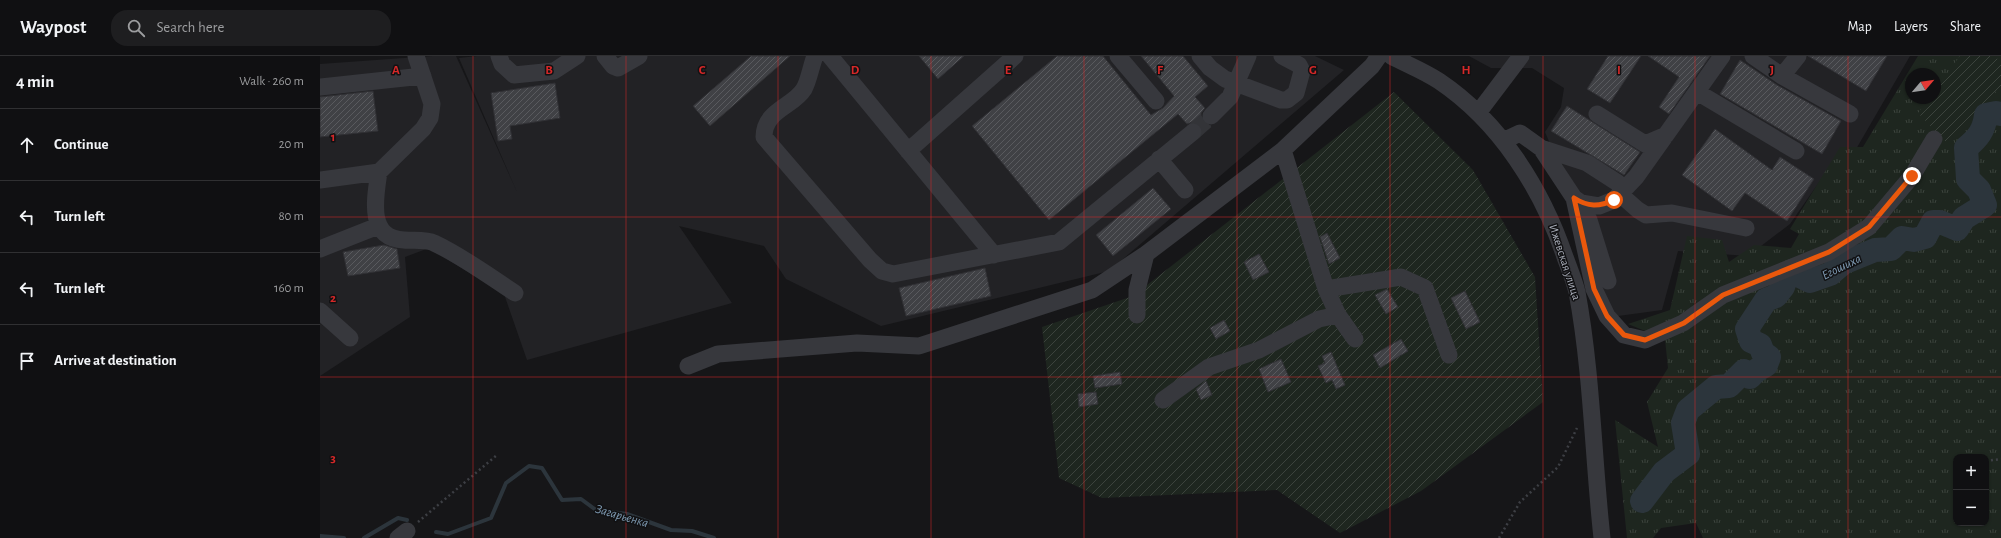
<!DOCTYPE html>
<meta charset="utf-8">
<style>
:root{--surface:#101012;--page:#1e1e20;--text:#f1f3f6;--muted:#9c9d9f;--line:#303032}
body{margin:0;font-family:"Alegreya Sans",sans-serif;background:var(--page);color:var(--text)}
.controls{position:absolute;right:12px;bottom:12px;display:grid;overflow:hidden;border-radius:8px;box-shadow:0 1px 3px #0004}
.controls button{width:36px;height:36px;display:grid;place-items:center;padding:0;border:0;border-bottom:1px solid var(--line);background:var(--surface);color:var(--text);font:20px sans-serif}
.compass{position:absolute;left:1585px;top:12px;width:36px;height:36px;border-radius:50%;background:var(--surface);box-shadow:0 1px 3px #0004;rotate:61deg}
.stop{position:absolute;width:12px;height:12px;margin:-9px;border:3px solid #ea580c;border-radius:50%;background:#fff}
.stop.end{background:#ea580c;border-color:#fff;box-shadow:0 1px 4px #0008}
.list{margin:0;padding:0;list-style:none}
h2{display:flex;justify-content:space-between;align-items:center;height:52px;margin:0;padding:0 16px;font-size:17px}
h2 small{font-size:13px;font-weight:400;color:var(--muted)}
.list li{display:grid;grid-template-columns:26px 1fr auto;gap:12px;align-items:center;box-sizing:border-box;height:72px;padding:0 16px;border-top:1px solid var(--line)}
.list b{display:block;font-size:15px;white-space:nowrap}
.list em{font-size:13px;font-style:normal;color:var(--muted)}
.icon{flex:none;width:22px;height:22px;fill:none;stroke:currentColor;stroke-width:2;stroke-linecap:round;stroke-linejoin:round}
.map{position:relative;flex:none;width:1681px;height:482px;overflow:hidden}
header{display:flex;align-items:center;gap:24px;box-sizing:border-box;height:56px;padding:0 20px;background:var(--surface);border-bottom:1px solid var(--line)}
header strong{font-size:19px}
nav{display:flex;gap:22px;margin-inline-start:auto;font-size:14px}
.search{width:280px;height:36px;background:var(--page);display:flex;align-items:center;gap:10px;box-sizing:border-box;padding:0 14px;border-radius:16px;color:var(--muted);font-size:15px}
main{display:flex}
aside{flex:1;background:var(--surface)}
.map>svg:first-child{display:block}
.built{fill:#222225}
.grass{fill:url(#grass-tufts);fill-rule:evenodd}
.garden{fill:url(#garden-furrows)}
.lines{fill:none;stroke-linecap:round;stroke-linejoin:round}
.stream{stroke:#2c353c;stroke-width:4}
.river{stroke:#2c353c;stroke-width:24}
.building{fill:url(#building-hatch);stroke:#303034}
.minor-tunnel{stroke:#333438;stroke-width:17;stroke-dasharray:17 8;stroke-linecap:butt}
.path{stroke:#3d3f44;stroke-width:2.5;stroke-dasharray:2 3;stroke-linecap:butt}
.minor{stroke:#37383d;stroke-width:17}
.route{stroke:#ea580c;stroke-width:5}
.grid{fill:none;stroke:#d62828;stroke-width:1;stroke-opacity:0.55}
.labels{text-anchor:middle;stroke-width:3;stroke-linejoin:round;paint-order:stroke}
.street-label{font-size:12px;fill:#a8adb8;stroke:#111113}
.water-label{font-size:13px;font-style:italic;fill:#7f9bb3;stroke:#111113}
.grid-label{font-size:13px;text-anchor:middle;font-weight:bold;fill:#d62828;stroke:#111113;stroke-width:3;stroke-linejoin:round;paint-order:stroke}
</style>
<header>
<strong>Waypost</strong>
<div class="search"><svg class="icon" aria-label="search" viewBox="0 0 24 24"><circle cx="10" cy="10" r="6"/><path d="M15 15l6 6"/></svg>Search here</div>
<nav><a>Map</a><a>Layers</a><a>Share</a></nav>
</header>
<main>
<aside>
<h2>4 min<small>Walk · 260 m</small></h2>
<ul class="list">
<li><svg class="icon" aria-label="ahead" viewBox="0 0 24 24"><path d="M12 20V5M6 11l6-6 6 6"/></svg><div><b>Continue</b></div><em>20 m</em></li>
<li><svg class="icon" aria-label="left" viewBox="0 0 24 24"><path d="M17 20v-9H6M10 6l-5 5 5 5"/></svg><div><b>Turn left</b></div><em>80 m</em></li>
<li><svg class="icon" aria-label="left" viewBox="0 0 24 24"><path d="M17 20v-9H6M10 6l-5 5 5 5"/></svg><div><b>Turn left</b></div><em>160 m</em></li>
<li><svg class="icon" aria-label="arrive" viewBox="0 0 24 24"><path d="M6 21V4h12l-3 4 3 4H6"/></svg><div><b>Arrive at destination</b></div></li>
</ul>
</aside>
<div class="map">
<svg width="1681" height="482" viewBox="0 0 1681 482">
<defs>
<pattern id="grass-tufts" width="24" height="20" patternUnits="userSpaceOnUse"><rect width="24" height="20" fill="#1e261f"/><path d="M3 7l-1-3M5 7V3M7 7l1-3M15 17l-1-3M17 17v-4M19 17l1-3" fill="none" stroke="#3c433d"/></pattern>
<pattern id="garden-furrows" width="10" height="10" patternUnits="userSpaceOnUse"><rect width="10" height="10" fill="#1e261f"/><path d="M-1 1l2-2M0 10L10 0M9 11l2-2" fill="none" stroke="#3c433d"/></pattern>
<pattern id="building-hatch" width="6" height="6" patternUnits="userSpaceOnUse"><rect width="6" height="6" fill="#404145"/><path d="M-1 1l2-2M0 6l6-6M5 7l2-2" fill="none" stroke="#595a5e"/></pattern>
</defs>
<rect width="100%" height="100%" fill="#161618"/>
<path class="built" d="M112,0H136L197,136L139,2L157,0H995L1024,14L789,215L561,270L466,223L444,190L359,170L412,247L207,304L184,238L109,192L85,201L90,261L0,320V8Z
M1149,0H1590L1528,107L1502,122L1470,168L1428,200L1358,195L1342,254L1291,261L1266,173L1225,76L1241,51L1244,32L1212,12H1171Z"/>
<path class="grass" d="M1598,0H1681V482H1383L1376,467L1341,472L1333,482H1307L1295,364L1338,391L1327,346L1348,312L1345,283L1308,268L1350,254L1367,180L1402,184L1409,206L1434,189L1471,192L1479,178L1470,173L1520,91H1543ZM1591,18H1615V42H1591ZM1636,401H1666V467H1636Z"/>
<path class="garden" d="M1640,0H1673L1681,5V30L1627,87L1598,57L1609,42H1615V34Z
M1074,36L1153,114L1215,221L1223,346L1101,435L1020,477L957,434L782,442L739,422L722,271L813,240Z"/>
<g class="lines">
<path class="stream" d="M116,476L128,478L171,462L186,427L209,410L222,412L242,444L261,443L276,454L307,458L351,474L372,475L394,482
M0,480L24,482
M44,482L78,462L87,464"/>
<path class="river" d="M1322,445L1344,416L1368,398L1363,367L1368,354L1396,331L1409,330L1424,315L1430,321L1437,314L1446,309L1449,301L1443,297L1440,289L1431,285L1427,273L1446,244L1456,240L1463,231L1467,219L1476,218L1490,225L1510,218L1523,207L1555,194L1571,193L1582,182L1594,184L1605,181L1613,166H1620L1637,173L1644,162L1665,149L1659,134L1648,123L1646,92C1658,82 1664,75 1666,59L1676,57L1681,58"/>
</g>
<path class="building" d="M431,0H470L390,70L373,50Z
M599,0H644L618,23Z
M737,0H783L831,59L843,52L854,40L821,0H863L888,30L875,41L885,52L881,57V63L884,67L891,70L883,76L880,69L872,66L867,68L858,58L729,164L652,70Z
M1288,0H1321L1290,47L1267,33Z
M1328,0H1390L1349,58L1339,51L1359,21Z
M1488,0H1567L1546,35Z
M1420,4L1457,29L1521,65L1502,98L1400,38Z
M235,27L240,62L190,70L192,83L178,85L171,37Z
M53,35L58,75L0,81V41Z
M1247,50L1320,96L1304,119L1231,75Z
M1395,73L1452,114L1460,101L1494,123L1467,165L1425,137L1412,155L1362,119Z
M833,132L851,153L793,200L776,179Z
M1007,177L1020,202L1009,208L1000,181Z
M64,189L77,193L80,212L28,220L23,196Z
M939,198L949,216L933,224L924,206Z
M665,212L671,240L586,260L579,232Z
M1067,233L1078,251L1066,258L1055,239Z
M1145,235L1160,266L1146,273L1131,242Z
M904,264L910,275L896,283L890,272Z
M1081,283L1088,295L1060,312L1053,299Z
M1011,296L1025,329L1016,333L1012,324L1006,327L998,310L1005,307L1002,300Z
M961,303L971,326L948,336L939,313Z
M800,316L802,328L775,332L773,320Z
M886,325L892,339L881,344L876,333Z
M776,336L778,348L759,351L758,338Z"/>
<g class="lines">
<path class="minor-tunnel" d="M873,76L891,60"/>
<path class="path" d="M1666,405L1681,403
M98,466L177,399
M1179,482L1200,446L1238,411L1257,372"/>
<path class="minor" d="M179,0L182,8L194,19L234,15L257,0
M285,0L293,10L298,12L319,0
M495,0C491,10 489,24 484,33C473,51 444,54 444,81L550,204L562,215L573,218L739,186L873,76
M510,0L674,199
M798,0L836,45
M880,0L890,12L905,23L961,44H967L976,37L982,15L979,9L962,0
M1071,0C1086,8 1104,15 1119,25C1180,66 1222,133 1245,201C1249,212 1254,224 1257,236C1272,317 1273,400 1282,482
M1433,0L1462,20L1530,58
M1462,20L1478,0
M0,31L103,20
M1377,36L1476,95
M1158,57L1201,0
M1277,58L1325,88L1346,79
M891,60L910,41L928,0
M1183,85L1200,77L1221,92L1254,142L1261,147L1279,150L1294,144L1316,121L1402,0
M1221,92L1267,107L1298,127
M963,94L1006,233L1018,259L1035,283
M588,95L695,0
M839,103L865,134
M59,116C55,143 47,182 84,184C93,185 106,183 114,187C142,200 169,220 195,237
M0,124L59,116L103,73L110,62L112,48L96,0
M1301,139L1318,154L1326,159L1352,157L1426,172
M1254,142L1274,233L1287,260L1304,279L1325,284L1363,267L1403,239L1509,196L1549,171L1592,120L1614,83
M1269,164L1288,225
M0,193L58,170
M1006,233L1081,221L1105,232L1129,299
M0,255L30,282
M817,259V234L826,198
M368,310L398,298L537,287L599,290L772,234L826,198L963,94L1052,10L1059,0
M843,344L889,311L939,294L999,263L1018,259
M78,482L87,475"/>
</g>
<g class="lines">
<path class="route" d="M1294,144C1279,151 1268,151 1254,142L1274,233L1287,260L1304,279L1325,284L1364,267L1403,239L1509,196L1549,171L1592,120"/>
</g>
<path class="grid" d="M153,0V482M306,0V482M458,0V482M611,0V482M764,0V482M917,0V482M1070,0V482M1223,0V482M1375,0V482M1528,0V482M0,161H1681M0,321H1681"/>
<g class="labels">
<g class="street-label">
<text transform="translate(1245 206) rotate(72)" y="4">Ижевская улица</text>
</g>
<g class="water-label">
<text transform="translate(1521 210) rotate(-26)" y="5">Егошиха</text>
<text transform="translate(302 459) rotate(16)" y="5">Загарьенка</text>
</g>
</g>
<g class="grid-label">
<text x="76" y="18">A</text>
<text x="229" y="18">B</text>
<text x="382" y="18">C</text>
<text x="535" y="18">D</text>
<text x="688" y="18">E</text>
<text x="840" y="18">F</text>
<text x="993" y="18">G</text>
<text x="1146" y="18">H</text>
<text x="1299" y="18">I</text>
<text x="1452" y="18">J</text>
<text x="13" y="85">1</text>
<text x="13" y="246">2</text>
<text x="13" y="406">3</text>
</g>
</svg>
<div class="controls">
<button>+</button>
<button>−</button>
</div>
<svg class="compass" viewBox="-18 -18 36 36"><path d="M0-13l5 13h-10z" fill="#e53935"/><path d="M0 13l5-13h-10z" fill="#9c9d9f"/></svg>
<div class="stop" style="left:1294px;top:144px"></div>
<div class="stop end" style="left:1592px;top:120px"></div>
</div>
</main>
